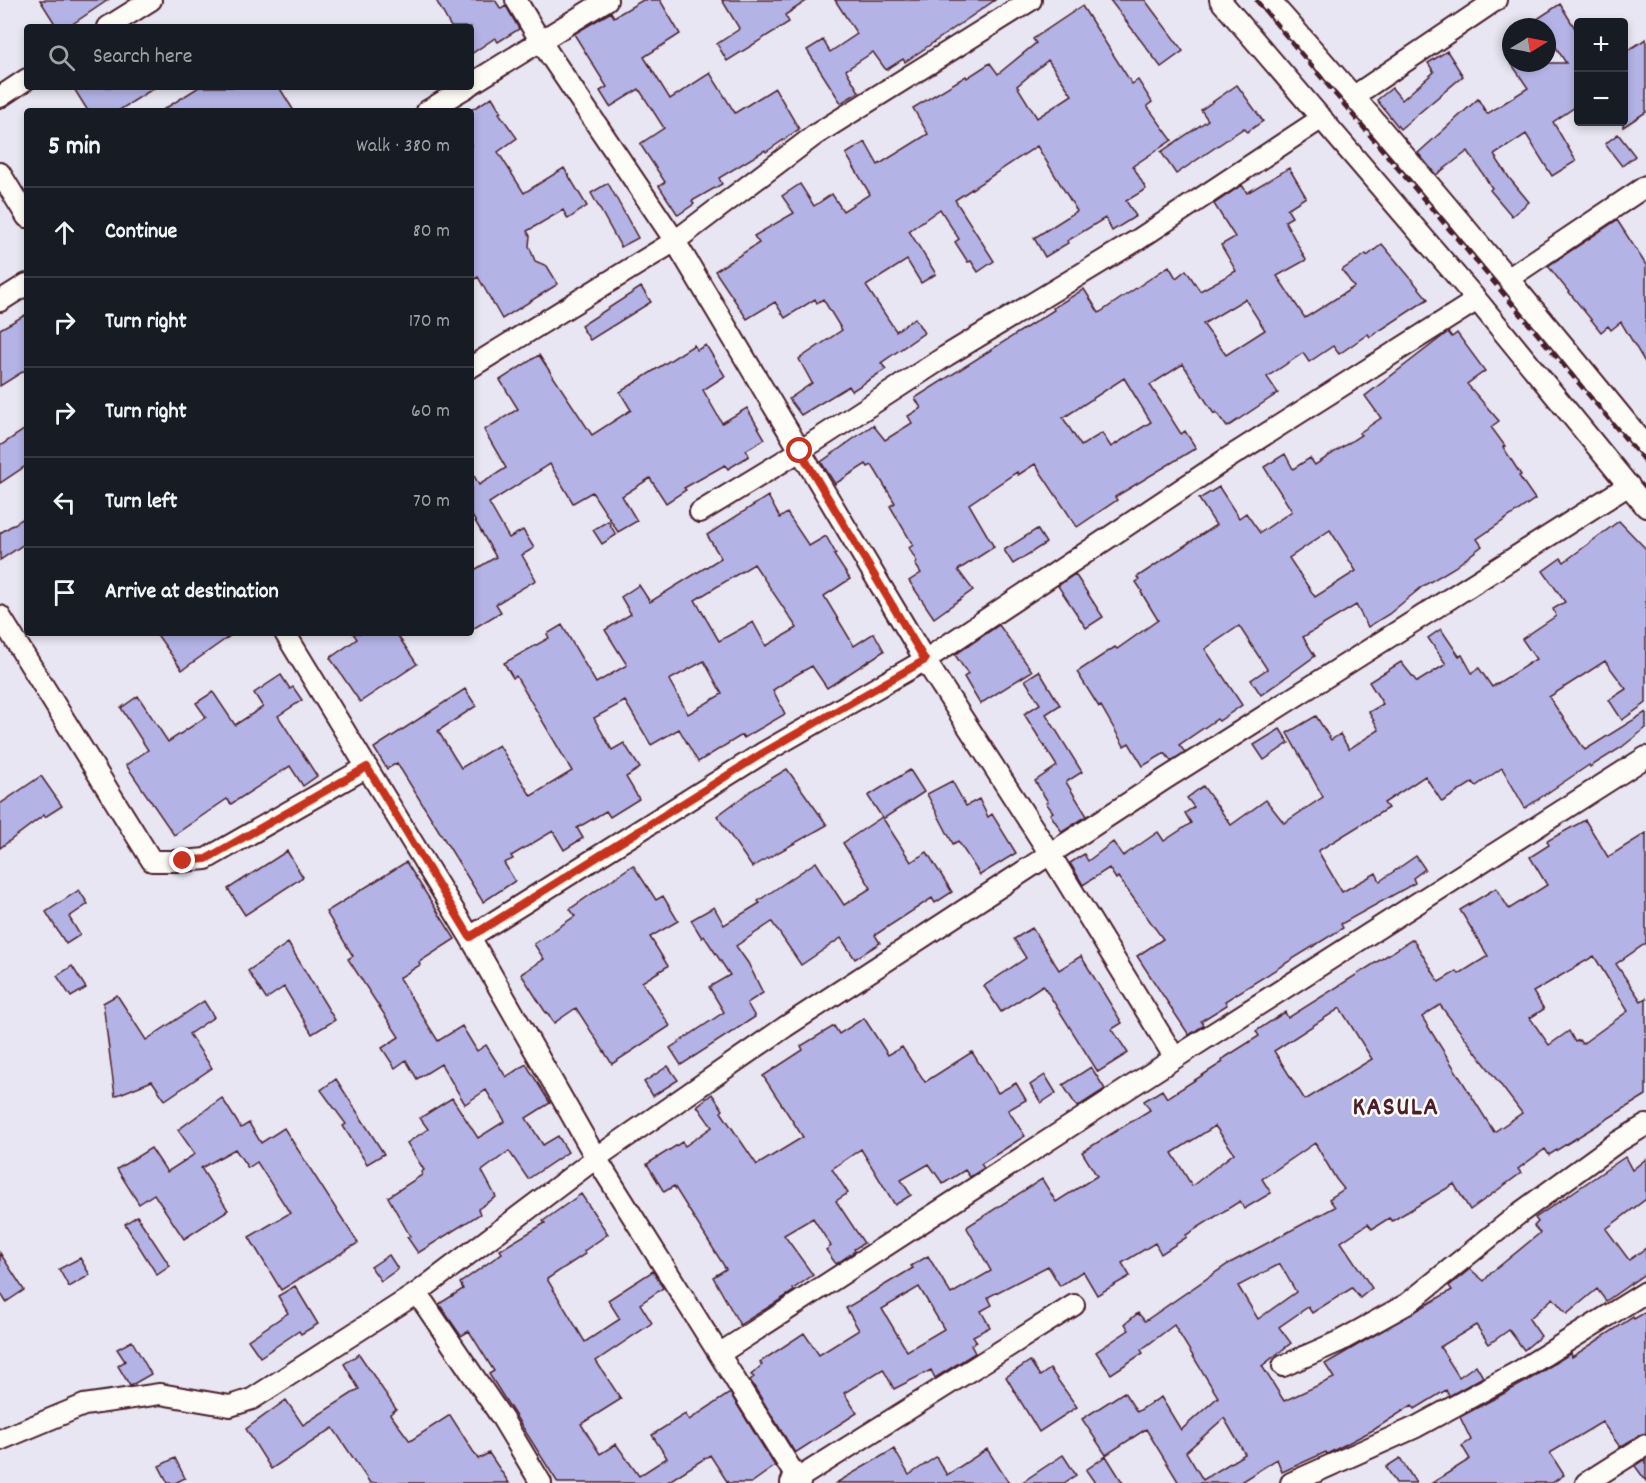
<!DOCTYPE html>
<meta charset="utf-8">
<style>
:root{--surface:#171b24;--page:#20242c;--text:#f1f3f6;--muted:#9ea1a6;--line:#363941}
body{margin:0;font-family:Dekko,sans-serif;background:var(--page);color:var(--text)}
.controls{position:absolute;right:18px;top:18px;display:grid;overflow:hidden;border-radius:6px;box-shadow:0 3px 9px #0003}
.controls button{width:54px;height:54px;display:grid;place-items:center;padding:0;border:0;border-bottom:2px solid var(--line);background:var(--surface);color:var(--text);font:30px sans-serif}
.compass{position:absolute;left:1502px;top:18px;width:54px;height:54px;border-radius:50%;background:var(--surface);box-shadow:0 3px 9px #0003;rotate:80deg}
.stop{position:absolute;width:18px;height:18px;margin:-14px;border:4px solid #c8321e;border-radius:50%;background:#fff}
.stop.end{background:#c8321e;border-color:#fff;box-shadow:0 2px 6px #0008}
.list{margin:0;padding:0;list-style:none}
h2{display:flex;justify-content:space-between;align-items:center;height:78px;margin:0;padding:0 24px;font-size:26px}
h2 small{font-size:20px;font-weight:400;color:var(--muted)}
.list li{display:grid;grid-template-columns:39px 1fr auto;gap:18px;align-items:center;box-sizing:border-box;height:90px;padding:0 24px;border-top:2px solid var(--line)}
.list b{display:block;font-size:22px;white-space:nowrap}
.list em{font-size:20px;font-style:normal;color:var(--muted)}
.icon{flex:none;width:33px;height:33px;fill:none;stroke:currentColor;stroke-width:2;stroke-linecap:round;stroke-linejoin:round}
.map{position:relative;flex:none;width:1646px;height:1483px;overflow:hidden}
.search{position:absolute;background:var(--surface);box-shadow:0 3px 9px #0003;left:24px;top:24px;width:450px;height:66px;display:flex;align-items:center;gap:15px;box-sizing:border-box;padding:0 21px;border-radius:6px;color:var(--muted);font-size:22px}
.panel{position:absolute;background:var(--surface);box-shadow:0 3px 9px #0003;left:24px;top:108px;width:450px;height:528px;border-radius:6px}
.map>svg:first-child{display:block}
.building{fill:#b3b3e5;stroke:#4a1f2b;stroke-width:1.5;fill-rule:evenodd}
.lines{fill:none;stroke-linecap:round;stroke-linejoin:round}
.street-casing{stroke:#4a1f2b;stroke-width:24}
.street{stroke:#fdfcf7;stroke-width:20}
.rail{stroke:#4a1f2b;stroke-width:4.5;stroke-dasharray:9 4.5;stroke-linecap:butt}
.route{stroke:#c8321e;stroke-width:8}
.labels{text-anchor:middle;stroke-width:5;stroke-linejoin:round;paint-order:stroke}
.district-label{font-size:27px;font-weight:bold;letter-spacing:1.5px;fill:#4a1f2b;stroke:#fdfcf7}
</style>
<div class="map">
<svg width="1646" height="1483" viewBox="0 0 1646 1483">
<rect width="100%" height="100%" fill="#e7e6f2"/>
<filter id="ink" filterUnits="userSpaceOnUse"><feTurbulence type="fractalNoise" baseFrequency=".0167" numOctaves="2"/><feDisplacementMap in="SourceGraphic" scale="12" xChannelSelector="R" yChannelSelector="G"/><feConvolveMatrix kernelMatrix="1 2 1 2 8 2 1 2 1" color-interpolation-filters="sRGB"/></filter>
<g filter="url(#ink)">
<path class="building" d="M40,0H108L68,27H57Z
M436,0H495L501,9L506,6L519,29L498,42L495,38L471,54V27H451Z
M643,0H660L680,34L644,57L670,99L710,73L735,113L775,88L799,129L766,152L765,150L719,178L722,184L692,201L694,204L678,215L659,186L665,182L640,144L664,128L639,89L610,107L600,91L607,87L574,34L611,12L614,17Z
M722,0H808L785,15L789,22L727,61L717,44L738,30L739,28Z
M835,0H995L905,62L903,59L886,70L873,52L846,70L859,92L841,103L807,50L823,40L830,52L857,34Z
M1110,0H1145L1183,51L1161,67Z
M1560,4L1578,33V105L1553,122L1576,161L1552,176L1526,134L1494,155L1510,179L1529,202L1512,216L1490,190L1492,188L1468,151L1436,175L1418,153L1478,99L1487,114L1528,88L1511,63H1566L1547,33V27H1525Z
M1082,6L1132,84L1138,80L1152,102L1147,106L1172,140L1133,166L1146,189L1126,201L1136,216L1112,231L1105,218L1067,241L1068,243L1045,257L1034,238L1077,211L1037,146L955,200L994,261L978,272L971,261L968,262L955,242L959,239L940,209L909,231L936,274L921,283L907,260L866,286L896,331L915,318L924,333L881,363L886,369L852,391L849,386L801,415L789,399L812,383L799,359L842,330L823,299L817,303L815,299L785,318L775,302L747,319L715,271L759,243L754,236L794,213L782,196L800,184L814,206L832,194L843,211L870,194L846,154L865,142L878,165L928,134L913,108L966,76L967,78L990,63L998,74L1036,43L1033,39ZM1048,60L1072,95L1037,118L1017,86Z
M1646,39V112L1623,127V53Z
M1447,51L1463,76L1400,129L1377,100L1392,88L1402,100L1434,72L1428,63Z
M1237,85L1263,121L1247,132L1244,128L1176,174L1161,152L1208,120L1201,110Z
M73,87H156L118,111H88Z
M199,87H279L294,111H161Z
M492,97L501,112L499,113L517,138L498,152L524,193L564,168L587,206L568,219L563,210L527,231L530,236L529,246L535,261L547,266L558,284L502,319L478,277L471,281V110Z
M1618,134L1635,156L1622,166L1605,144Z
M1289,168L1306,197L1287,209L1292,217L1285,221L1306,260L1277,276L1305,318L1354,287L1342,270L1366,254L1367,256L1382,244L1428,299L1370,337L1368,334L1339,354L1333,346L1309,362L1303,353L1267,377L1278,393L1227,427L1216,412L1214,414L1183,364L1150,385L1181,434L1185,431L1196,448L1115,497L1117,500L1077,527L1035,464L1018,475L1017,472L969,504L994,547L958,570L973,590L934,618L909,581L921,573L915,564L917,562L909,548L913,545L890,506L895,503L872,465L868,467L866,464L835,484L821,462L873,425L885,440L912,423L908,416L921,408L915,398L1054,310L1053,308L1084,289L1099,313L1169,266L1176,278L1186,270L1200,291L1236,271L1221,245L1235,237L1214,204L1242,185L1247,193ZM1245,299L1265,330L1226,355L1203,324ZM1124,378L1151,422L1111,447L1102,433L1081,446L1063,418Z
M608,183L638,238L621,247L591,193Z
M1617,220L1646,265V364L1621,322L1611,330L1608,326L1601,332L1548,266Z
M641,287L651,302L590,340L581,326Z
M27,314V369L0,386V329Z
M1448,332L1452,337L1457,333L1485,371L1467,384L1499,421L1491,427L1505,446L1503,447L1521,475L1519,476L1535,499L1477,539L1482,546L1455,567L1423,586L1389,614L1368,627L1356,605L1303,637L1315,656L1261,695L1251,680L1267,669L1239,626L1205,649L1242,705L1219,721L1217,719L1179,745L1185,752L1171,761L1165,753L1143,766L1129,743L1124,746L1101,706L1099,707L1077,672L1115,647L1117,649L1158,620L1141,592L1142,591L1136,582L1139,580L1137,577L1216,525L1199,499L1219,487L1239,518L1246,513L1260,533L1292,511L1264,467L1285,454L1293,469L1310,458L1315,465L1361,435L1359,433L1381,418L1365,396ZM1330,530L1356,571L1315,597L1289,558Z
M694,345L697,350L706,345L725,376L703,390L722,423L747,408L765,439L746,450L749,456L728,469L725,465L684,488L686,490L666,503L650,478L622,496L637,521L618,532L592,492L573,503L550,464L489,503L509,538L523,530L534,548L522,555L536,580L496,604L501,612L471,630V572L496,557L471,514V470L479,485L506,468L484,430L518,409L500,380L539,355L592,435L631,410L620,392Z
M27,428V465L0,483V446Z
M768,496L780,518L787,513L809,546L826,536L836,554L834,555L850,579L824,596L854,646L874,633L884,651L827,688L812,666L796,675L773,690L785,714L744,738L742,735L698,762L679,729L651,745L625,701L594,718L612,750L624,743L640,768L626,777L639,799L610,817L606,811L577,828L583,838L564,850L553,831L511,856L513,859L504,863L515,881L483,902L397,763L387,769L374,748L465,689L476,706L438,731L461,768L499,745L531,796L572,771L516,676L513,678L504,663L549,638L547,634L562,625L596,683L627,665L605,630L631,614L621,597L639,585L650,602L721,558L707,535ZM754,564L797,628L766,646L753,622L719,641L695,600ZM704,661L722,694L688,714L669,680Z
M27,516V542L0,560V533Z
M608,521L616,535L602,544L593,530Z
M1619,521L1646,549V703L1622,720L1609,700L1626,689L1605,661L1549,697L1585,750L1646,712V728L1622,747L1590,767L1589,765L1525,808L1502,768L1476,786L1473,782L1442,802L1425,776L1384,803L1388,808L1318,851L1342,892L1376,873L1380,881L1416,856L1425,869L1413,878L1415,883L1341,924L1343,928L1225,1001L1227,1005L1201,1021L1204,1025L1189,1035L1137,956L1163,939L1118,877L1116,879L1109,868L1083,885L1070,863L1084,854L1088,861L1113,842L1123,856L1158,832L1164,841L1191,823L1185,813L1194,807L1187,798L1203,786L1231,825L1266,800L1284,823L1323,797L1287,733L1316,716L1331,740L1340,734L1349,749L1379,730L1369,712L1383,704L1369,682L1401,662L1417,682L1443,666L1446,664L1428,638L1441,629L1459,656L1462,655L1472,673L1479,668L1492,687L1536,659L1522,639L1556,616L1553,609L1565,602L1543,571L1561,558L1564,562Z
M1037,529L1046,543L1013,564L1004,550Z
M1075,574L1103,617L1086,628L1058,586Z
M999,625L1032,671L980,704L964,677L968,674L955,655Z
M156,633H234L182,670Z
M353,633H396L417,664L360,702L330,658L357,639Z
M1039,671L1060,705L1046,714L1082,772L1066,782L1087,816L1062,832L1050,814L1053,812L1046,803L1048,802L1035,781L1057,766L1024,714L1040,704L1025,680Z
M281,675L290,689L293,687L302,700L278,716L317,776L303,786L290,766L231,804L227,799L174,835L126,765L148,750L121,708L138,696L168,742L206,717L196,703L213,692L235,725L263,707L254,693Z
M1280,729L1289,743L1264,760L1254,745Z
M787,769L827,825L752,867L717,816L752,790Z
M910,770L924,792L883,819L868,796Z
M41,776L62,806L45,817L44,815L0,848V804Z
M952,781L966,806L979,799L988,817L992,814L1016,853L980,875L958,841L953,844L927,794Z
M882,817L911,862L927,852L952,892L935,903L932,898L875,935L880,943L855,959L841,938L801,965L772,922L736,946L748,963L763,993L747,1003L755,1017L681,1065L670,1048L724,1012L709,987L730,975L704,936L702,938L691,920L714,907L724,925L760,903L758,901L816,862L844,905L871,888L843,843Z
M1585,820L1608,857L1646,833V943L1616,964L1641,1001L1646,998V1095L1549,1155L1545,1149L1518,1169L1521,1173L1470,1210L1454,1184L1392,1221L1389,1218L1372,1229L1368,1224L1341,1242L1372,1288L1360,1298L1352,1288L1312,1313L1308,1307L1279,1327L1291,1343L1262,1366L1284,1401L1334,1378L1325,1364L1452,1290L1449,1286L1470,1269L1484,1281L1491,1273L1540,1233L1534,1226L1538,1222L1535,1218L1625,1157L1632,1170L1646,1159V1199L1606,1229L1629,1260L1646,1248V1273L1606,1301L1597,1289L1567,1314L1553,1298L1529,1319L1541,1336L1524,1350L1509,1330L1489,1344L1476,1325L1440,1347L1459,1377L1476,1365L1483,1377L1449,1396L1446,1390L1415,1409L1412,1405L1375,1429L1327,1454L1326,1452L1282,1472L1277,1459L1239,1483H1179L1146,1429L1106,1455L1082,1419L1124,1392L1137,1412L1161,1397L1181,1430L1218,1397L1174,1325L1141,1350L1143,1353L1111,1374L1096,1352L1129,1330L1125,1324L1138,1313L1145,1321L1228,1264L1335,1207L1329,1199L1344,1189L1336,1179L1315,1143L1262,1179L1271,1193L1244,1209L1240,1201L1186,1235L1187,1237L1161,1254L1155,1243L1122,1263L1130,1276L1097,1295L1083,1271L1060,1286L1048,1266L988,1297L992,1305L981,1311L990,1327L973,1336L977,1342L971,1345L975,1353L935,1378L931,1370L894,1389L883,1369L844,1393L857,1413L795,1453L750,1380L754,1377L751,1375L762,1365L760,1362L804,1333L819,1355L859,1330L846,1308L913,1268L911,1266L928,1256L951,1294L991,1271L967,1228L968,1226L1042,1179L1056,1202L1097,1176L1082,1152L1150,1110L1144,1101L1162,1090L1167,1098L1223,1062L1221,1060L1259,1036L1256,1031L1285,1012L1288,1018L1413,939L1439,982L1457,971L1459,974L1488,956L1460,910L1496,888L1509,909L1547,885L1530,857L1549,845L1547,841ZM1594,956L1628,1011L1582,1044L1579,1040L1575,1042L1569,1031L1549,1045L1530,1018L1544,1009L1533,992ZM1440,1005L1522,1113L1494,1132L1422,1017ZM1340,1008L1372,1059L1305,1100L1274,1051ZM1215,1126L1234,1153L1192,1186L1172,1153ZM1280,1264L1296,1292L1258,1319L1238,1286ZM919,1287L944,1329L907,1351L882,1309ZM1224,1418L1245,1454L1203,1480L1186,1452Z
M287,851L303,877L245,915L228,889Z
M406,862L455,939L419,962L420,965L399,978L438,1041L462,1026L477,1051L486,1045L506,1077L526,1064L550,1103L526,1118L543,1145L558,1136L568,1152L528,1179L509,1151L482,1171L496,1197L478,1209L480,1214L418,1253L407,1237L410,1236L388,1197L422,1175L421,1172L424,1170L407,1143L428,1129L420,1118L452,1098L478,1138L505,1121L486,1090L465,1104L441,1064L417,1079L406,1060L395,1068L382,1048L399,1037L348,959L353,956L326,912Z
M633,865L656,900L663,896L678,921L650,937L668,966L642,982L670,1026L612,1064L576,1008L554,1023L547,1012L546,1013L521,974L544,959L534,944L575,916L570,909Z
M79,890L88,904L69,917L80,935L66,944L46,912Z
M1032,928L1059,970L1081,956L1122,1023L1112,1029L1128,1053L1098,1072L1043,985L1001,1012L984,986L1026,958L1014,939Z
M288,943L335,1020L312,1034L284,987L266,999L248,971Z
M72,966L86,988L71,997L57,976Z
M117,995L146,1040L204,1001L214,1017L189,1034L212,1068L165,1100L152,1081L115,1096L103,1003Z
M864,1018L888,1055L902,1047L925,1082L972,1052L998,1093L1016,1083L1026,1100L1008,1110L1025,1136L981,1164L984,1168L970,1177L965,1170L943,1184L929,1164L901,1180L911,1195L895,1205L861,1149L832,1169L848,1193L836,1201L864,1243L854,1249L855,1251L836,1264L826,1250L831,1246L813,1218L784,1235L813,1275L793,1289L794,1291L740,1325L713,1277L726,1269L674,1186L664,1192L647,1164L682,1142L685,1146L712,1127L697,1106L712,1094L723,1110L721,1112L757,1165L803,1137L763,1076L803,1050L801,1046L834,1026L839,1034Z
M668,1066L678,1080L653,1096L644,1082Z
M1091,1067L1105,1089L1077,1107L1063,1085Z
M1045,1075L1056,1093L1041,1103L1030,1085Z
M336,1079L384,1154L367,1164L343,1126L346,1124L321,1090Z
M222,1098L241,1128L249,1123L261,1143L284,1128L358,1243L281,1290L249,1237L290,1213L257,1162L248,1168L235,1149L201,1168L228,1210L184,1239L154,1194L139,1204L117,1169L151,1148L167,1172L195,1154L178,1130Z
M581,1194L608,1234L584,1251L585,1254L547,1279L585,1342L620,1319L608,1300L653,1271L663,1288L640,1304L652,1323L596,1361L621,1399L581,1424L600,1454L616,1444L639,1476L667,1458L652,1435L685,1414L689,1420L730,1393L775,1466L751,1483H728L710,1455L666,1483H558L489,1374L494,1371L469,1331L461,1336L439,1304L463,1289L460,1283L502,1253L500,1250L545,1223L543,1221Z
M137,1216L170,1266L157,1275L125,1224Z
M0,1253L24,1290L6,1302L0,1292Z
M389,1255L398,1269L381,1281L371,1267Z
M80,1258L90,1275L69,1287L59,1269Z
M295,1286L318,1324L301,1334L299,1331L260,1357L248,1340L288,1313L278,1296Z
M1646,1312V1433L1640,1435L1620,1447L1602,1422L1550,1453L1564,1475L1552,1483H1432L1470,1459L1462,1446L1471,1440L1460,1417L1527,1381L1571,1353L1572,1357L1633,1317L1634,1319Z
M132,1341L151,1374L130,1386L118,1366L125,1361L117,1349Z
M359,1354L396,1409L390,1414L410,1441L450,1415L478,1459L489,1453L509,1483H370L333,1428L271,1469L246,1429L286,1400L303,1425L359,1389L344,1364Z
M1030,1361L1040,1376L1050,1369L1077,1407L1039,1432L1006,1377Z
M894,1449L909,1475L936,1457L947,1475L987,1449L1009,1483H836Z
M1063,1455L1076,1475L1064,1483H1021Z
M1106,1456L1123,1483H1095L1086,1470Z
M175,1458L185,1478L175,1483H168L159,1466Z
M1400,1458L1416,1483H1396L1386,1467Z
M1646,1459V1481L1635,1466Z"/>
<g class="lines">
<defs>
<path id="street" d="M516,0L541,42L675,241L925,660L1050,854L1175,1058
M1220,0L1477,300L1646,507
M1269,0C1398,145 1523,295 1646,446
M108,27L151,0
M471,84L607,0
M1354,96L1496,0
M0,97L27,79
M427,111L467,87
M0,173L27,217
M1509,278L1646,186
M0,301L27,284
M471,367L675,241L815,135L1031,0
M700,512L800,451L946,356L1139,239L1322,118
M0,616L152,861H183L206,859L367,767
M285,633L470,937L596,1158L800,1483
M470,937L763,753L925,660L1225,460L1477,300
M417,1293L502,1418L541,1483
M719,1354L1175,1058L1646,757
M1283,1366L1340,1341L1407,1304L1521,1212L1616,1143L1646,1125
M0,1440L84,1405L160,1394L230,1406L252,1399L417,1293L596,1158L785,1027L1165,779L1629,485
M791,1483L1074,1305
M1291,1483L1416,1427L1521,1370L1646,1292
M1586,1483L1646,1445"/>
</defs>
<use href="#street" class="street-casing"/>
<use href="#street" class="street"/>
<path class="rail" d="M1256,0L1646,463"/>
</g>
</g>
<g class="lines" filter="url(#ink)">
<path class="route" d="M183,861L206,859L367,767L470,937L763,753L925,660L800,451"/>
</g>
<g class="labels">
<g class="district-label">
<text x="1396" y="1114">KASULA</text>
</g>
</g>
</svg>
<div class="controls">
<button>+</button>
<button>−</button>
</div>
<svg class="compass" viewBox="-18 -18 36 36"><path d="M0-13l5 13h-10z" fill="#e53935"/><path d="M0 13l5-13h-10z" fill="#9ea1a6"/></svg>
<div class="stop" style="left:800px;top:451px"></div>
<div class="stop end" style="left:183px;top:861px"></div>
<div class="search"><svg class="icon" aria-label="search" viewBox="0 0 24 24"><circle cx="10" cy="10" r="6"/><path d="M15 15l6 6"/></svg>Search here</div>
<section class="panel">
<h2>5 min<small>Walk · 380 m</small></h2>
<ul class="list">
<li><svg class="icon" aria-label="ahead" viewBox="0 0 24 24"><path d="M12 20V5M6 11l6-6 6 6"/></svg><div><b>Continue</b></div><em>80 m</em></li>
<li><svg class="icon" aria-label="right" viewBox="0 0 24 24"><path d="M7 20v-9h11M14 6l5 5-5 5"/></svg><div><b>Turn right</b></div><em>170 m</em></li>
<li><svg class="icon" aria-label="right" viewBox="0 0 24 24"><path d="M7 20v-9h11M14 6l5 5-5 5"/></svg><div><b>Turn right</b></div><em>60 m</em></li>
<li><svg class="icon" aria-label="left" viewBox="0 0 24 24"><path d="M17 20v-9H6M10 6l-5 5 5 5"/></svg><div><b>Turn left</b></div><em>70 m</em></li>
<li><svg class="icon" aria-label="arrive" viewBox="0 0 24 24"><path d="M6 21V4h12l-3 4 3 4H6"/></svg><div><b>Arrive at destination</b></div></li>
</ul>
</section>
</div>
